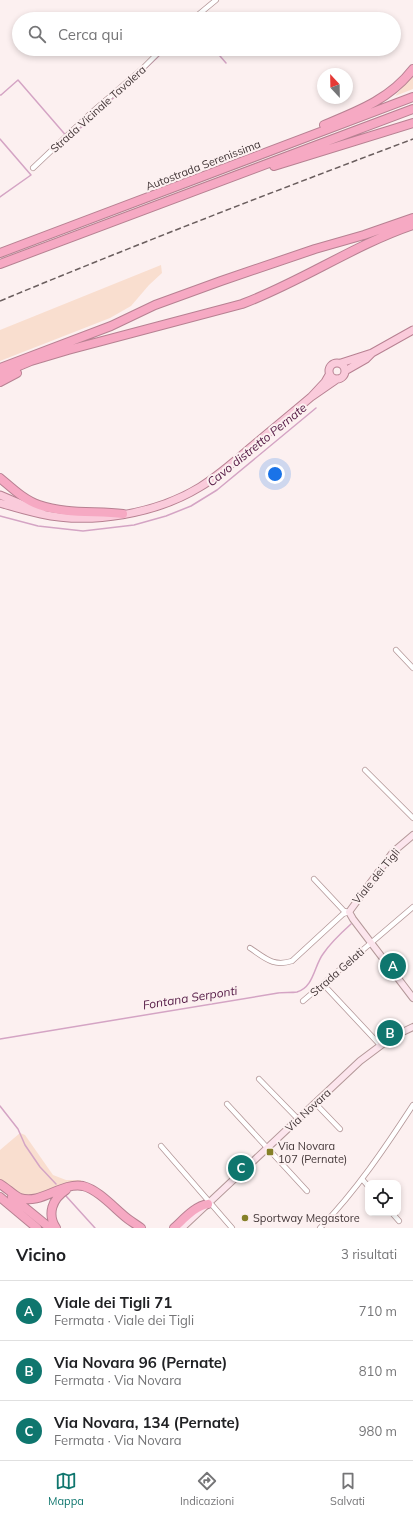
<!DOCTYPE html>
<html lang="it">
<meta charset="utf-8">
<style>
:root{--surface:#fff;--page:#f6f6f6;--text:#202124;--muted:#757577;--line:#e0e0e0;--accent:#0f766e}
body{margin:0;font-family:Mulish,sans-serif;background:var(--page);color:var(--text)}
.controls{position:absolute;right:12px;bottom:12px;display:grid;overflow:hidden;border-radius:8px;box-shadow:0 2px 6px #0003}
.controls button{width:36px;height:36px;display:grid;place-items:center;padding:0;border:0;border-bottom:1px solid var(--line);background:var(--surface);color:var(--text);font:20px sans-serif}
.compass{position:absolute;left:317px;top:68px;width:36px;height:36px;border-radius:50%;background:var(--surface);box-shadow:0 2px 6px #0003;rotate:338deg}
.you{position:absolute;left:275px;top:474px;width:14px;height:14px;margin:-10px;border:3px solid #fff;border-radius:50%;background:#1a73e8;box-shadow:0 0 0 6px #1a73e833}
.badge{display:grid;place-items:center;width:26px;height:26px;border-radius:50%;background:var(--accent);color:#fff;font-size:13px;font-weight:700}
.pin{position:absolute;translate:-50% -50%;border:2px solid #fff;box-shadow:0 1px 4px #0006}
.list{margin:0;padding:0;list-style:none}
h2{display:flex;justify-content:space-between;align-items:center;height:52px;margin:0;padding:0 16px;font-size:17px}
h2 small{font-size:13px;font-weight:400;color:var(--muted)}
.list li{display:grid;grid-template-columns:26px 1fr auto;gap:12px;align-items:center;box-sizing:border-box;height:60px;padding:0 16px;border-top:1px solid var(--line)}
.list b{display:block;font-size:15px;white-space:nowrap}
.list p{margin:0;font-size:13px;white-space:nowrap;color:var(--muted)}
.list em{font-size:13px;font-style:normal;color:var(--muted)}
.icon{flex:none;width:22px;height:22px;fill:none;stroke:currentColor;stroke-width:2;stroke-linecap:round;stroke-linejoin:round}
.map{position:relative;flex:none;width:413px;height:1228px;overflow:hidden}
.search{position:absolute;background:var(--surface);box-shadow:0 2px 6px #0003;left:12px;right:12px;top:12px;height:44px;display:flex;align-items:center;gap:10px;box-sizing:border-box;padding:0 14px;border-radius:22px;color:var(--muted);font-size:15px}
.sheet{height:232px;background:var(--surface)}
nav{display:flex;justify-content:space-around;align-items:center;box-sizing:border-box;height:56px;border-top:1px solid var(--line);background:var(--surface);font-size:11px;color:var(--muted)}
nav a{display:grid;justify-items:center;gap:2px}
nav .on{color:var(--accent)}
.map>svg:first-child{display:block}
.green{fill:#f9decf}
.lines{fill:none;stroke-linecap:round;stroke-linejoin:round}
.stream{stroke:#d4a4c4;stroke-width:1.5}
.street-casing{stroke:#b39798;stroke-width:6}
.secondary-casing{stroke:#b39798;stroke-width:8}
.primary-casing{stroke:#b78192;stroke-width:9}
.highway-casing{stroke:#b78192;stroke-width:10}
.street{stroke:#fff;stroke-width:4.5}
.secondary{stroke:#fce5ed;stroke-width:6}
.primary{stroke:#facbdb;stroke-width:7}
.highway{stroke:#f6a9c3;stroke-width:8}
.rail{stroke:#6a5e5e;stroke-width:1.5;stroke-dasharray:6 3;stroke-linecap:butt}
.poi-dot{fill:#858028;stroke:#fcf0f0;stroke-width:1.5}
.labels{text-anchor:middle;stroke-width:4;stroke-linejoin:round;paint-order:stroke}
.street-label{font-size:11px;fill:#423637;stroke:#fcf0f0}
.poi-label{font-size:11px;fill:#423637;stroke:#fcf0f0;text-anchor:start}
.water-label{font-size:12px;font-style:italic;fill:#59204a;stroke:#fcf0f0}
</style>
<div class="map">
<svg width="413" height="1228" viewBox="0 0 413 1228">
<rect width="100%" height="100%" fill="#fcf0f0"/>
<path class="green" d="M413,75V89L395,96Z
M161,265L162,273L149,285L131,306L110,318L0,361V330Z
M20,1133L25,1135L53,1175L66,1180H81V1183L38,1196H20L0,1181V1150Z"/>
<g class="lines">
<path class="stream" d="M214,49L226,63
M0,95H1L18,80L69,139C101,108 135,80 166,49
M0,139L31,175L0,197
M54,153L69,139
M0,516L38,526L83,531L134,525L166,516L191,506L217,490L316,408
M0,1039L278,993C284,992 291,993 297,992C314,987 314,966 323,954C331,942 341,933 351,924
M0,1106L18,1129L25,1145L40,1167L56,1184
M66,1196L95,1228"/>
<defs>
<path id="street" d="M193,19L216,0
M33,168L91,113L142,69L162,49
M396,650L413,668
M365,770L413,818
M314,879L344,911L349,912
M250,948C265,958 273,967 292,961L343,914L349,912
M323,984L380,1045
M303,1001L413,907
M259,1079L298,1119
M315,1103L340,1129
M227,1104L307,1191
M161,1146L232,1228
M362,1179L368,1186
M392,1213L399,1221
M320,1228C356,1191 385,1148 413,1105"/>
<path id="secondary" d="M413,835L393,852L349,912L353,919L413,998
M182,1228L360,1061L392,1037L413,1027"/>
<path id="primary" d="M372,353L413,330
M329 371a8 8 0 1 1 16 0a8 8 0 1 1-16 0Z
M341,363L372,353L366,359L345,371
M329,375L325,382L311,397L337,379
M0,495L21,504L41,510
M0,503C13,507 27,511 41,514C91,525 156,514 200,487C218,476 234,462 250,448C270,431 291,414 311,397"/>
<path id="highway" d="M324,125C358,111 390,99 413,69
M274,166L413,123
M0,253L413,97
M0,264L413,109
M0,368L111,326L155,305L221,281L315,249L364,235L413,218
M0,374L31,361L68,350L242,304C301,282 354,245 413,225
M0,382L17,373
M0,478C12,488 24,500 39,505C65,514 95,511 123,514
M0,1184C7,1188 13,1195 20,1198C41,1205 61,1182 83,1186C99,1190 115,1209 128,1219C132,1222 137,1225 141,1228
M0,1197L37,1228
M12,1197L50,1228
M56,1228C47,1214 52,1199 66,1190
M174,1228C184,1219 195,1206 208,1204"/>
</defs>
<use href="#street" class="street-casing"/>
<use href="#secondary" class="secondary-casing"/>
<use href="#primary" class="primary-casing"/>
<use href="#highway" class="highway-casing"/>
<use href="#street" class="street"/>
<use href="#secondary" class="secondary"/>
<use href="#primary" class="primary"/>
<use href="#highway" class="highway"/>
<path class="rail" d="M0,301C137,244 275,191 413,139"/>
</g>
<g class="poi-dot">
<rect x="266" y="1148" width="8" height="8" rx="2"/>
<circle cx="245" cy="1218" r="4"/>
</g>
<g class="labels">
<g class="street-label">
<text transform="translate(98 109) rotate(-42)" y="4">Strada Vicinale Tavolera</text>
<text transform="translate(203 165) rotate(-21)" y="4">Autostrada Serenissima</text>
<text transform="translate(376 876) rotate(-51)" y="4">Viale dei Tigli</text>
<text transform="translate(337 972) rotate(-41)" y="4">Strada Gelati</text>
<text transform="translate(308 1110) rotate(-43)" y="4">Via Novara</text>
</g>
<g class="poi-label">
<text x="278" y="1150">Via Novara<tspan x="278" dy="13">107 (Pernate)</tspan></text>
<text x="253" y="1222">Sportway Megastore</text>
</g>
<g class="water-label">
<text transform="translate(257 445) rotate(-39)" y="4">Cavo distretto Pernate</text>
<text transform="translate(190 998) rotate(-9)" y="4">Fontana Serponti</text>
</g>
</g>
</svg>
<div class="controls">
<button><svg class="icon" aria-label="locate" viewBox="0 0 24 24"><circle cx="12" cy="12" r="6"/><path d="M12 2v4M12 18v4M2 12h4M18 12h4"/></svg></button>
</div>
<svg class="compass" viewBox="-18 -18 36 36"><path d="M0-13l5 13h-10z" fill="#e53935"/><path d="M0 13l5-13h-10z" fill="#757577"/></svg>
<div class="you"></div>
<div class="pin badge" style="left:393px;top:966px">A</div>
<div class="pin badge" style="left:390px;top:1033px">B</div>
<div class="pin badge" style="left:241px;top:1168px">C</div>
<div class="search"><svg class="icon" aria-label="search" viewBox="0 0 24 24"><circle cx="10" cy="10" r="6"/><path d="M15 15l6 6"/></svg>Cerca qui</div>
</div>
<section class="sheet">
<h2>Vicino<small>3 risultati</small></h2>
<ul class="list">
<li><span class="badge">A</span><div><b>Viale dei Tigli 71</b><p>Fermata · Viale dei Tigli</p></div><em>710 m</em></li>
<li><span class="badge">B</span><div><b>Via Novara 96 (Pernate)</b><p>Fermata · Via Novara</p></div><em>810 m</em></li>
<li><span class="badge">C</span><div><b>Via Novara, 134 (Pernate)</b><p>Fermata · Via Novara</p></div><em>980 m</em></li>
</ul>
</section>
<nav>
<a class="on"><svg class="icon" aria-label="map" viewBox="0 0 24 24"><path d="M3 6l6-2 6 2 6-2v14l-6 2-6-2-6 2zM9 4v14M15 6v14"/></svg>Mappa</a>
<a><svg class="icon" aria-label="directions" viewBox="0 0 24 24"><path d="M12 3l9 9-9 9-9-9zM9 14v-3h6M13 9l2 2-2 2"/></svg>Indicazioni</a>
<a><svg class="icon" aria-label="saved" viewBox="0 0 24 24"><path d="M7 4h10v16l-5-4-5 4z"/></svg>Salvati</a>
</nav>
